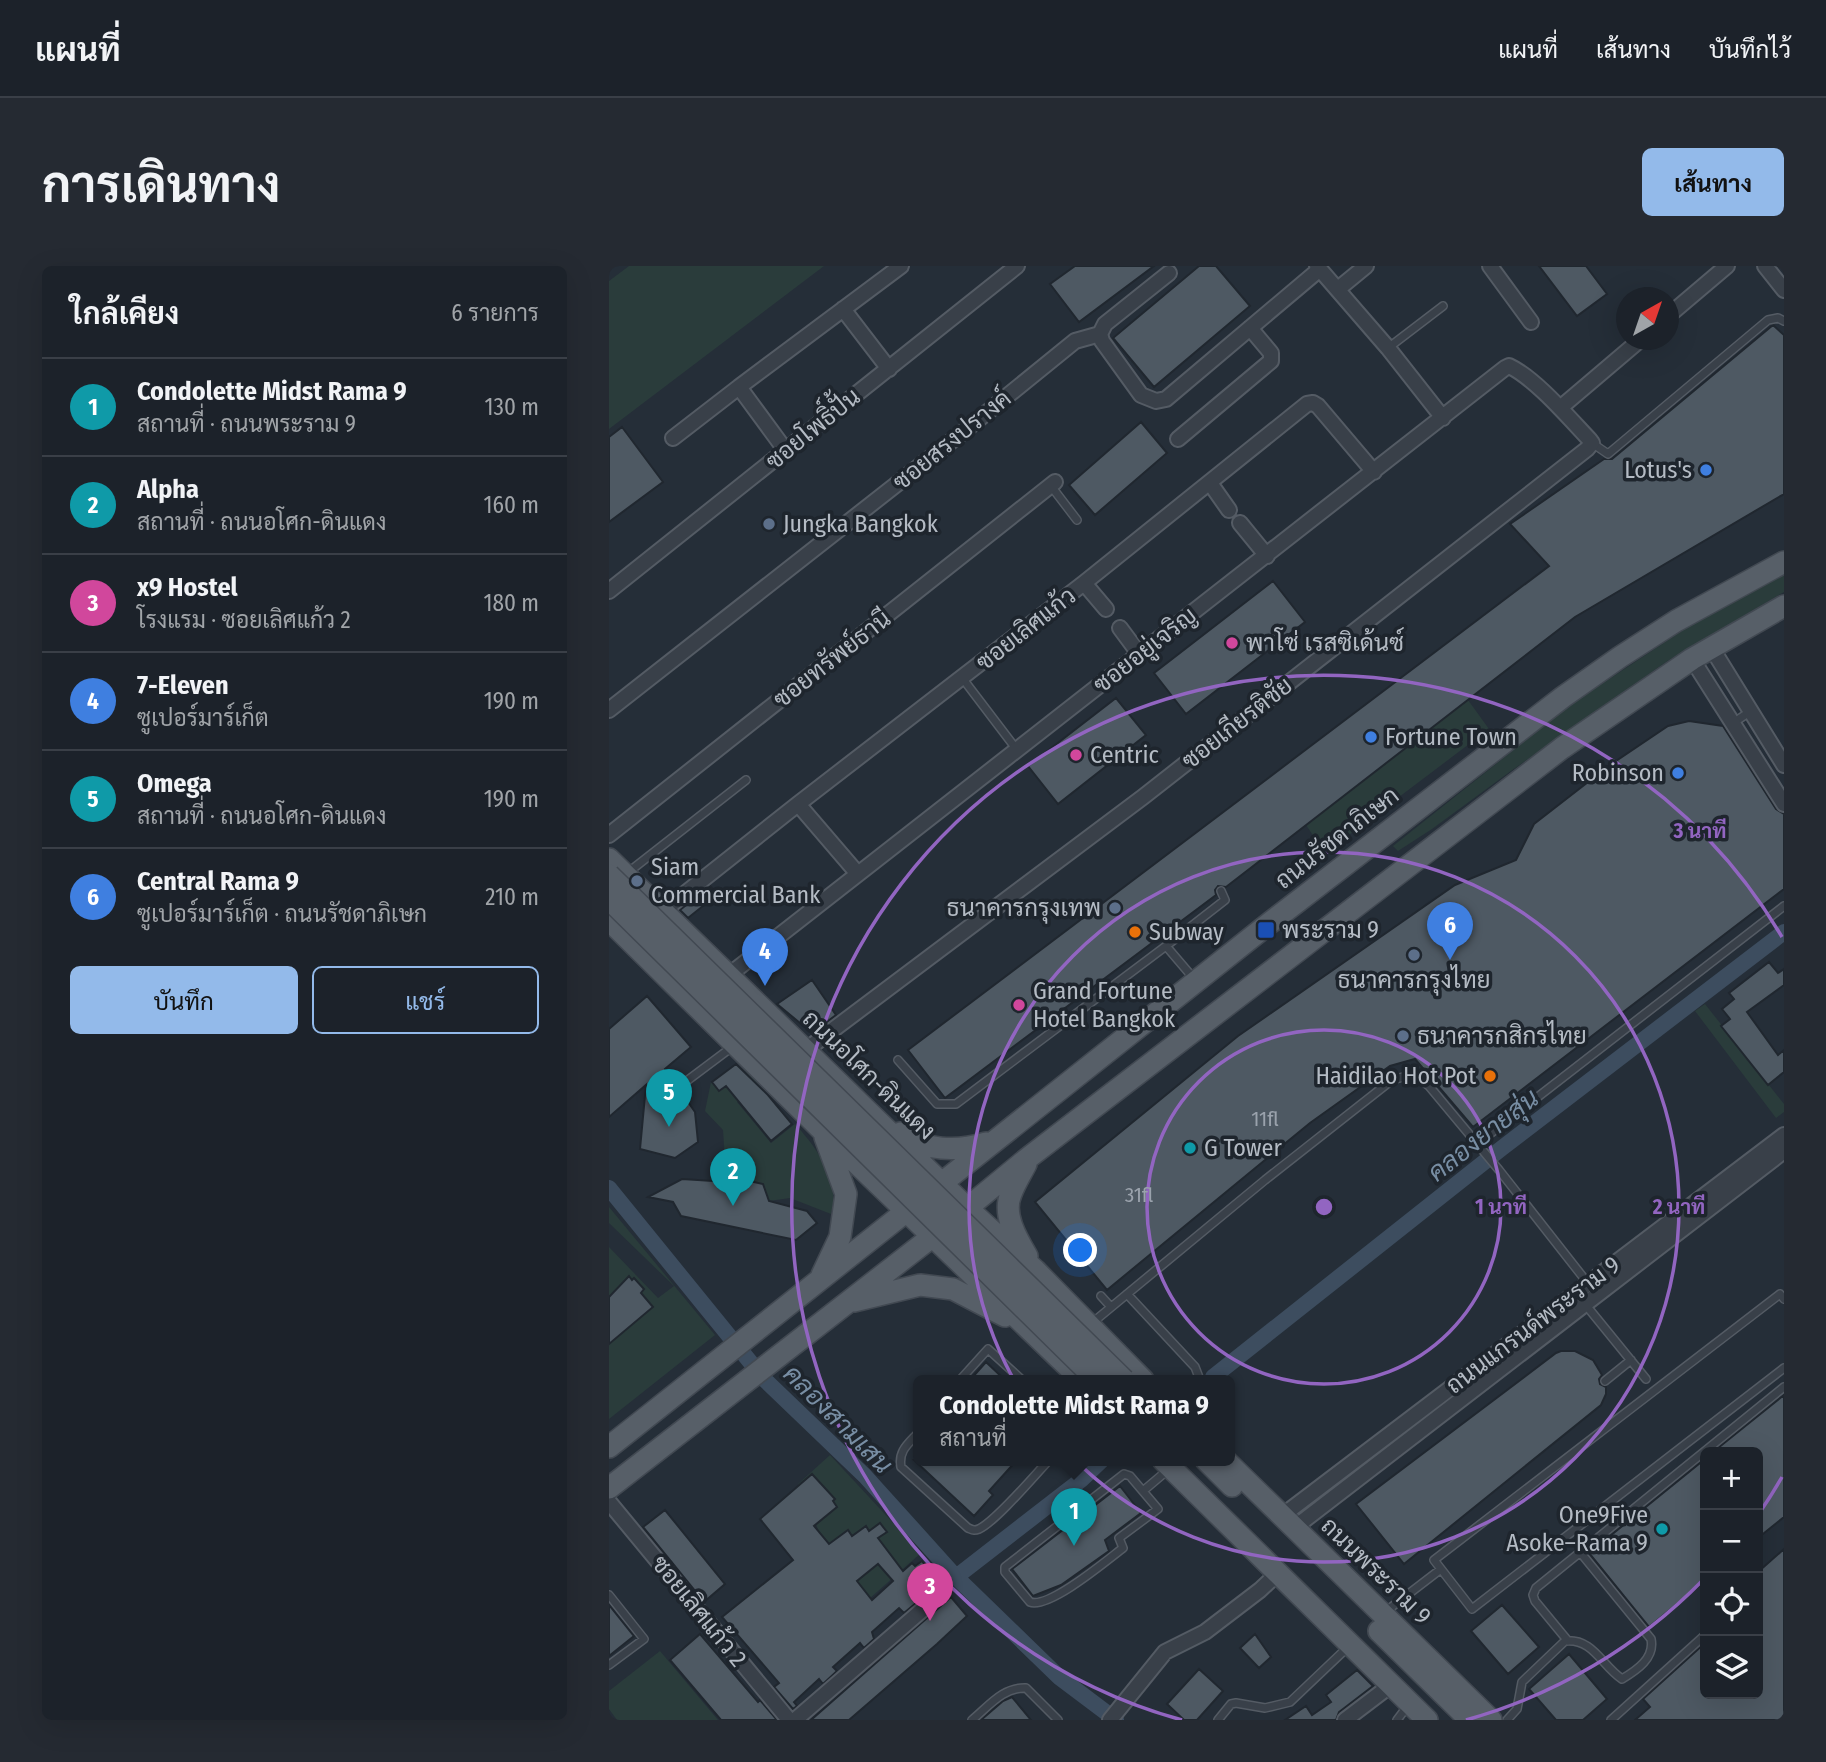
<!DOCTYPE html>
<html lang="th">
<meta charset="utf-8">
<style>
:root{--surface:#1c222a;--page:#252a32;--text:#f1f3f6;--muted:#a0a4a8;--line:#3a3f47;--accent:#93baea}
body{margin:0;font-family:"Fira Sans Condensed",Sarabun,sans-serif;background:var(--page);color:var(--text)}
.controls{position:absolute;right:21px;bottom:21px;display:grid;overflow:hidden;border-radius:10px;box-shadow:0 7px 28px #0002}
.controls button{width:63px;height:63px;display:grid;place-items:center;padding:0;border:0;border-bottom:2px solid var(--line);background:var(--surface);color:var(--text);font:35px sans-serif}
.compass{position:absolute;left:1007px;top:21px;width:63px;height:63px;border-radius:50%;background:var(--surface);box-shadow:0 7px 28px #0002;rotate:40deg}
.you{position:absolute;left:472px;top:985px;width:24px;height:24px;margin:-18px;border:5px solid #fff;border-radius:50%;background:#1a73e8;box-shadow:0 0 0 10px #1a73e833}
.badge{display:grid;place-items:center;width:46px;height:46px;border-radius:50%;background:var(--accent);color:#fff;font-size:23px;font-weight:700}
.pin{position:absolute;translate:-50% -58px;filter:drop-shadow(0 2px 4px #0008)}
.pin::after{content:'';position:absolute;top:37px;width:24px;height:21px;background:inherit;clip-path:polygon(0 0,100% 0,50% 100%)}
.popup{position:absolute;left:304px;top:1109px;width:322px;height:91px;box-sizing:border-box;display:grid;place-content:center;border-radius:10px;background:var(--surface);filter:drop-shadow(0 2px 5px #0005);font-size:23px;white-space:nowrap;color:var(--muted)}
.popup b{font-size:26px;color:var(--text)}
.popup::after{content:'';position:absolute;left:50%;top:100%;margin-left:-14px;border:14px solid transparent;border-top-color:var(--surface)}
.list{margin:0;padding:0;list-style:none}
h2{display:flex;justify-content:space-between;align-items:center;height:91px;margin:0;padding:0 28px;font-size:30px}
h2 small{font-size:23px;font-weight:400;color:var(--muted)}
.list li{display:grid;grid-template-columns:46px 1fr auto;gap:21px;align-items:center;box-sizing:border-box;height:98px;padding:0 28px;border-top:2px solid var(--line)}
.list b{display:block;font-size:26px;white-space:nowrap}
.list p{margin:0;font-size:23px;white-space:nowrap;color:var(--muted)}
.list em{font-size:23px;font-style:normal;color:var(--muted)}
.actions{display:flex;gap:14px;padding:21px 28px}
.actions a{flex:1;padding:16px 0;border:2px solid var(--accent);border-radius:10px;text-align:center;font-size:24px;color:var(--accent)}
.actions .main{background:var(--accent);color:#111}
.icon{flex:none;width:38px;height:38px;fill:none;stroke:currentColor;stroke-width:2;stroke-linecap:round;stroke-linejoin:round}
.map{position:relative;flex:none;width:1175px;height:1454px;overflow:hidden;border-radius:10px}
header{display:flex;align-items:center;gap:42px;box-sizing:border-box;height:98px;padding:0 35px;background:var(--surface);border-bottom:2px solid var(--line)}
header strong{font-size:33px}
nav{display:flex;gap:38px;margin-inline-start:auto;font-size:24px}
.intro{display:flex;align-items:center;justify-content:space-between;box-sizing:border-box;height:168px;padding:0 42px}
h1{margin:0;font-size:49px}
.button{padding:18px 32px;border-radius:10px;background:var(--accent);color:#111;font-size:24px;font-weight:700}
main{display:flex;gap:42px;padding:0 42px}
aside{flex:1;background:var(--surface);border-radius:10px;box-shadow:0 7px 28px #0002}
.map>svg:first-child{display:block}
.green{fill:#2a3c3b}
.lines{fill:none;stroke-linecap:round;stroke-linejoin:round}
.canal{stroke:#3d4d5f;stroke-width:16}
.building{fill:#4e5963;stroke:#20272f;stroke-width:2;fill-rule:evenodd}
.service-casing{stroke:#545b64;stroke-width:10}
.minor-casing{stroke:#545b64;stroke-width:18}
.primary-casing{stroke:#424952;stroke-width:24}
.service{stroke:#394049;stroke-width:7}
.minor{stroke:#394049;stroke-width:14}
.primary{stroke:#575f68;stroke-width:21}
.primary-bridge-casing{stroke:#424952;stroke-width:24;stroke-linecap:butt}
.primary-bridge{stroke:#575f68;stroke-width:21}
.ring{fill:none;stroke:#9265c1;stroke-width:3.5}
.shop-dot{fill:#3f7fe0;stroke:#1e252d;stroke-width:2.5}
.service-dot{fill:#5c6f8a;stroke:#1e252d;stroke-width:2.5}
.hotel-dot{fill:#d1479c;stroke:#1e252d;stroke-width:2.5}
.transit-dot{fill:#1a4fb4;stroke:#1e252d;stroke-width:2.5}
.food-dot{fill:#e8710a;stroke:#1e252d;stroke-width:2.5}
.culture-dot{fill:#0f9aa8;stroke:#1e252d;stroke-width:2.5}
.labels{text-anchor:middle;stroke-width:7;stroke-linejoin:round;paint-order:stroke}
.number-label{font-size:21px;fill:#9aa2ac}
.street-label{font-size:24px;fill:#b4bbc4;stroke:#1e252d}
.poi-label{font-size:24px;fill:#b4bbc4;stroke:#1e252d;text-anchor:start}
.water-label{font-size:26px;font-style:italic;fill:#788ea4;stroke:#1e252d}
.centre{fill:#9265c1;stroke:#1e252d;stroke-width:3.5}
.ring-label{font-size:21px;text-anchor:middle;font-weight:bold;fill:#9265c1;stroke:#1e252d;stroke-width:7;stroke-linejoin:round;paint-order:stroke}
</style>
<header>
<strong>แผนที่</strong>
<nav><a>แผนที่</a><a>เส้นทาง</a><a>บันทึกไว้</a></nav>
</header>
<div class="intro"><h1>การเดินทาง</h1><a class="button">เส้นทาง</a></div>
<main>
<aside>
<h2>ใกล้เคียง<small>6 รายการ</small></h2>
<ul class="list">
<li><span class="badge" style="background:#0f9aa8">1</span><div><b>Condolette Midst Rama 9</b><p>สถานที่ · ถนนพระราม 9</p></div><em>130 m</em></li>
<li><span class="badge" style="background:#0f9aa8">2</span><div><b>Alpha</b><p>สถานที่ · ถนนอโศก-ดินแดง</p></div><em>160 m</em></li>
<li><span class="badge" style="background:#d1479c">3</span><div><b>x9 Hostel</b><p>โรงแรม · ซอยเลิศแก้ว 2</p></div><em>180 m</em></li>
<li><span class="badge" style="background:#3f7fe0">4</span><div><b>7-Eleven</b><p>ซูเปอร์มาร์เก็ต</p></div><em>190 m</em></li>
<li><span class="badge" style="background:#0f9aa8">5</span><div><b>Omega</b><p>สถานที่ · ถนนอโศก-ดินแดง</p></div><em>190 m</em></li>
<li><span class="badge" style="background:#3f7fe0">6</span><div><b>Central Rama 9</b><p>ซูเปอร์มาร์เก็ต · ถนนรัชดาภิเษก</p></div><em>210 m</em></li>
</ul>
<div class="actions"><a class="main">บันทึก</a><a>แชร์</a></div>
</aside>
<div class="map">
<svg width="1175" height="1454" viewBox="0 0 1175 1454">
<rect width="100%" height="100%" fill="#252e38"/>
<path class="green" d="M20,0H215L0,163V15Z
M1175,306V326L1060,394L902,505L823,563L789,585L784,580L961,439L1103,345Z
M859,434L880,463L716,587L697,559Z
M1096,738L1175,838V846L1167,852L1086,745Z
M137,806L150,818L128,836L162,877L186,858C207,881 232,914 222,948L181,932L160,935L154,918L117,910L114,864L96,845L102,816L110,825Z
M0,941L106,1069L0,1153V1078L44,1040L41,1038L0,1047V981L49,1032L65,1020L0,957Z
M221,1189L312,1287L260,1333L217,1281L189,1218Z
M51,1385L109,1454H8L0,1443V1425Z"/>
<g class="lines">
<path class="canal" d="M0,922L155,1113L256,1210L347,1311L450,1411L507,1454
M604,1111L893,882L1175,666
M347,1311L472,1214L493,1194"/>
</g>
<path class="building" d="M466,0H545L470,56L441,18Z
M590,0H607L641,40L545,121L504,72Z
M930,0H977L998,28L968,50Z
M1164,59L1175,69V228L966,351L617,621L609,620L606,624L607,629L336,832L299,784L940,300L901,258L995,193H1003Z
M532,156L558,187L486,249L460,219Z
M13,161L54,216L0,256V171Z
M664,315L696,356L577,448L545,407Z
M507,432L537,469L449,538L419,500Z
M1080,455L1114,460L1167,543L1175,548V623L864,861L806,793L781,800L701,857L498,1024L426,936L629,770L846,619L907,594L925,558L1001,499L1059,460Z
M101,620L109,628L79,652L71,644Z
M1160,696L1169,707L1175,703V719L1138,746L1169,789L1175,784V806L1159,819L1112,760L1121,753L1113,743L1125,733L1120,727Z
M203,714L227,749L203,767L168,738Z
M38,730L82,781L56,803L86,846L89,876L66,892L31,883L37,819L0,851V763Z
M127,798L159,829L183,858L162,875L117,820L110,825L103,816Z
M73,913L135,917L136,914L154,918L160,935L198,945L208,957L187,974L72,950L64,936L39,931Z
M20,1010L23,1014L25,1012L35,1023L32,1027L44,1041L0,1078V1031Z
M952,1085H966L984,1094L993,1109L990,1113L991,1118L997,1121V1128L992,1139L795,1298L747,1238L947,1087Z
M377,1096L396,1114H361Z
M1175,1129V1251L1149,1272V1186H1104Z
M1096,1193V1315L1040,1361L980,1287Z
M305,1194H408L380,1225L384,1229L365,1250Z
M203,1208L226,1233L224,1235L228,1241L205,1260L220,1278L239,1264L243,1270L257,1260L260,1265L271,1257L278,1266L269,1272L294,1305L303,1297L306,1300L313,1295L331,1317L295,1347L290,1342L263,1366L265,1373L255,1382L251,1377L224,1401L228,1405L214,1418L210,1413L185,1436L188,1440L184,1443L165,1421L170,1417L113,1351L184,1294L151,1253ZM269,1298L284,1315L263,1334L248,1315Z
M511,1220L532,1247L496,1274L500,1285L452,1319L424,1330L403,1303Z
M56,1244L116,1318L95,1336L34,1261Z
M1175,1283V1454H1026L1041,1441L1034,1433L1096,1377V1428H1149V1306Z
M342,1331L358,1350L328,1378L240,1454H202Z
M0,1339L25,1370L0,1390Z
M893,1339L930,1381L899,1408L862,1365Z
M91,1368L149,1436L151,1434L168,1454H112L61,1394Z
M646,1368L662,1391L650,1402L631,1382Z
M960,1388L998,1433L974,1454H947L920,1423Z
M590,1403L614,1425L588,1454H575L558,1438Z
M748,1404L764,1420L730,1446L727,1454H676L697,1440L703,1449L722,1436L717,1429Z
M403,1431L422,1454H372L394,1435Z"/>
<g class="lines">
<defs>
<path id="service" d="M779,82L834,40
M983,177L999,188L1159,54L1169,52L1175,55
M442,220L468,254
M354,413L408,484
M1124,457L1142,445
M17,608L137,514
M586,714L557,680L616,634L612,625
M289,794L328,838H347L557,680
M79,814L123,781
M868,878L1175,640
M518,1028L586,1101L591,1114
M492,1030L502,1041
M1175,1033L1171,1028L825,1294L863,1343L1175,1102
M976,1038L1037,1113
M483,1057L656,914L783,814L805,808L820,820L890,904L981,1020
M351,1114L379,1083L413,1114
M996,1115L1022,1094
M309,1167C299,1178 289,1185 292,1201L359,1262C364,1264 365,1265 370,1263C387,1255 425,1210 440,1194
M515,1208L521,1210L549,1243L510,1272L514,1282C497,1295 440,1343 421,1336L396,1306V1301Z
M534,1225L560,1203
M0,1329L35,1373L0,1399
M776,1346L832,1303
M959,1375L926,1335L924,1329L927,1322L1175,1121
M363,1454C380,1440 394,1421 417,1422L449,1454
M609,1454L622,1438L627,1437L656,1442L681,1436L741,1379
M788,1454L800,1438
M898,1454L908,1443L913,1416L956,1375C984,1372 993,1400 1013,1413C1028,1404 1046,1392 1042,1373L971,1286
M1002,1454L1096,1369"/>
<path id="minor" d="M708,0L779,82L834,152
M881,0L922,56
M1156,0L1175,24
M560,7L496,58L491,68L493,75L532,129L547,135L557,133L711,3
M729,23L757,0
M234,43L280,103
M1059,50L1118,0
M130,121L292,0
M951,142L1031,74
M64,172L130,121L177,185
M569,173L662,95V87L641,62
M601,217L620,244
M631,257L658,290
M475,317L497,343
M0,325L408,0
M511,362L531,389
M1102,381L1175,499
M1083,393L1175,538
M0,444L349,170L466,75L491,68
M189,538L249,608
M0,569L446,216
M54,645L189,538L475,317L698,138L704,137L709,140L765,206
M120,709L896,102L900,100C926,112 960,152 980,173L983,177L978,183L534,531L197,784
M0,1236L180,1454
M673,1250L1175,869
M685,1262L1175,885
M186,1454L334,1326
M501,1454L556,1386L596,1366L651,1324L669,1307
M736,1454L782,1419"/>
<path id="primary" d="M0,593L358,942L426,1004L534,1114
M0,654L213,864L473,1114
M291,867C316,885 348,886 377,877
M417,898C412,908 406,917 402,928C393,948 408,973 418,990
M213,1009L231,971L237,928L216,871
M245,1035L311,1019L344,1023L396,1050
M0,1181L662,656L954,431L1011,391L1067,355L1175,296
M554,1194L818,1454
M597,1194L623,1220
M616,1194L882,1454
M0,1222L324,970L419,892L953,482L1083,393L1175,340
M770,1365L861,1454"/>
</defs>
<use href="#service" class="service-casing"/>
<use href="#minor" class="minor-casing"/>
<use href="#primary" class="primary-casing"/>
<use href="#service" class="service"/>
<use href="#minor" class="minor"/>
<use href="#primary" class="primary"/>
<defs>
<path id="primary-bridge" d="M0,609L515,1114
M0,633L488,1114"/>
</defs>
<use href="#primary-bridge" class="primary-bridge-casing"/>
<use href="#primary-bridge" class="primary-bridge"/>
</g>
<g class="ring">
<circle cx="715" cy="941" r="177"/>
<circle cx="715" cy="941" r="355"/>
<path d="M1173 1211A532 532 0 0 1 1151 1246M1094 1314A532 532 0 0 1 857 1454M573 1454A532 532 0 1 1 1173 671"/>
</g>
<g class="shop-dot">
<circle cx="1097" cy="204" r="7"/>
<circle cx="762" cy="471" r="7"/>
<circle cx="1069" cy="507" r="7"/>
</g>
<g class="service-dot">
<circle cx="160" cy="258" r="7"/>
<circle cx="28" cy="615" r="7"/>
<circle cx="506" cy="642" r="7"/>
<circle cx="805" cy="689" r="7"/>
<circle cx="794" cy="770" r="7"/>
</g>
<g class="hotel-dot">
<circle cx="623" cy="377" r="7"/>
<circle cx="467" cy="489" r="7"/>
<circle cx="410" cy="739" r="7"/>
</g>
<rect class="transit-dot" x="648" y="655" width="18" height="18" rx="3.5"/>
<g class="food-dot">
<circle cx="526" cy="666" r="7"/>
<circle cx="881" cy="810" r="7"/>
</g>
<g class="culture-dot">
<circle cx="581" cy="882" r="7"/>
<circle cx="1053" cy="1263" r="7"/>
</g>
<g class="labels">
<g class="number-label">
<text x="656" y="860">11fl</text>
<text x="530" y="936">31fl</text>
</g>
<g class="street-label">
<text transform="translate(204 163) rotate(-39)" y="8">ซอยโพธิ์ปั้น</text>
<text transform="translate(343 174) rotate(-39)" y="8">ซอยสรงปรางค์</text>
<text transform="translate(417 363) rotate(-38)" y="8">ซอยเลิศแก้ว</text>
<text transform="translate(536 384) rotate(-38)" y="8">ซอยอยู่เจริญ</text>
<text transform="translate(223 393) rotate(-38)" y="8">ซอยทรัพย์ธานี</text>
<text transform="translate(628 457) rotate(-38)" y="8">ซอยเกียรติชัย</text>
<text transform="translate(728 572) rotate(-38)" y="8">ถนนรัชดาภิเษก</text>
<text transform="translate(260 809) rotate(44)" y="8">ถนนอโศก-ดินแดง</text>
<text transform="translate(924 1059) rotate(-37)" y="8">ถนนแกรนด์พระราม 9</text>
<text transform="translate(767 1305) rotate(44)" y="8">ถนนพระราม 9</text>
<text transform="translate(90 1345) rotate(51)" y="8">ซอยเลิศแก้ว 2</text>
</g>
<g class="poi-label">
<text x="1083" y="212" text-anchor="end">Lotus's</text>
<text x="174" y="266">Jungka Bangkok</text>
<text x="637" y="385">พาโซ่ เรสซิเด้นซ์</text>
<text x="776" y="479">Fortune Town</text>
<text x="481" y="497">Centric</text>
<text x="1055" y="515" text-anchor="end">Robinson</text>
<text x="42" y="609">Siam<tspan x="42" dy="28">Commercial Bank</tspan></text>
<text x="492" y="650" text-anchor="end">ธนาคารกรุงเทพ</text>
<text x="673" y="672">พระราม 9</text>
<text x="540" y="674">Subway</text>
<text x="805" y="722" text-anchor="middle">ธนาคารกรุงไทย</text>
<text x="424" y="733">Grand Fortune<tspan x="424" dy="28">Hotel Bangkok</tspan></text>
<text x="808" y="778">ธนาคารกสิกรไทย</text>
<text x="867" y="818" text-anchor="end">Haidilao Hot Pot</text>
<text x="595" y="890">G Tower</text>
<text x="1039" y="1257" text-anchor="end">One9Five<tspan x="1039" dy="28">Asoke–Rama 9</tspan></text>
</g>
<g class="water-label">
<text transform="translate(874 869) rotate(-38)" y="9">คลองยายสุ่น</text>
<text transform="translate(229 1153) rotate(45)" y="9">คลองสามเสน</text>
</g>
</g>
<circle cx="715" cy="941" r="10" class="centre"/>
<g class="ring-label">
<text x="1091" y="572">3 นาที</text>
<text x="892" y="948">1 นาที</text>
<text x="1070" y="948">2 นาที</text>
</g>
</svg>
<div class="controls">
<button>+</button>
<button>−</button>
<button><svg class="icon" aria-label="locate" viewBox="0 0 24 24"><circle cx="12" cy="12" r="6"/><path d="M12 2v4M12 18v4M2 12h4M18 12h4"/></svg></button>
<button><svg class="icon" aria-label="layers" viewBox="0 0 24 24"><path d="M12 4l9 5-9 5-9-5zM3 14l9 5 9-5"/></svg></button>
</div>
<svg class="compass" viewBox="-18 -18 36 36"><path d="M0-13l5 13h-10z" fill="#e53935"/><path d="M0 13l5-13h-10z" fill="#a0a4a8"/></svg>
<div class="you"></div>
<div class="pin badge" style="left:465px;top:1280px;background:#0f9aa8">1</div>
<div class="popup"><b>Condolette Midst Rama 9</b>สถานที่</div>
<div class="pin badge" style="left:124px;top:940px;background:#0f9aa8">2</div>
<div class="pin badge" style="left:321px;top:1355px;background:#d1479c">3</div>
<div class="pin badge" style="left:156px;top:720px;background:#3f7fe0">4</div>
<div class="pin badge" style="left:60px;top:861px;background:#0f9aa8">5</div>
<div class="pin badge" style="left:841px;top:694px;background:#3f7fe0">6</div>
</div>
</main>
